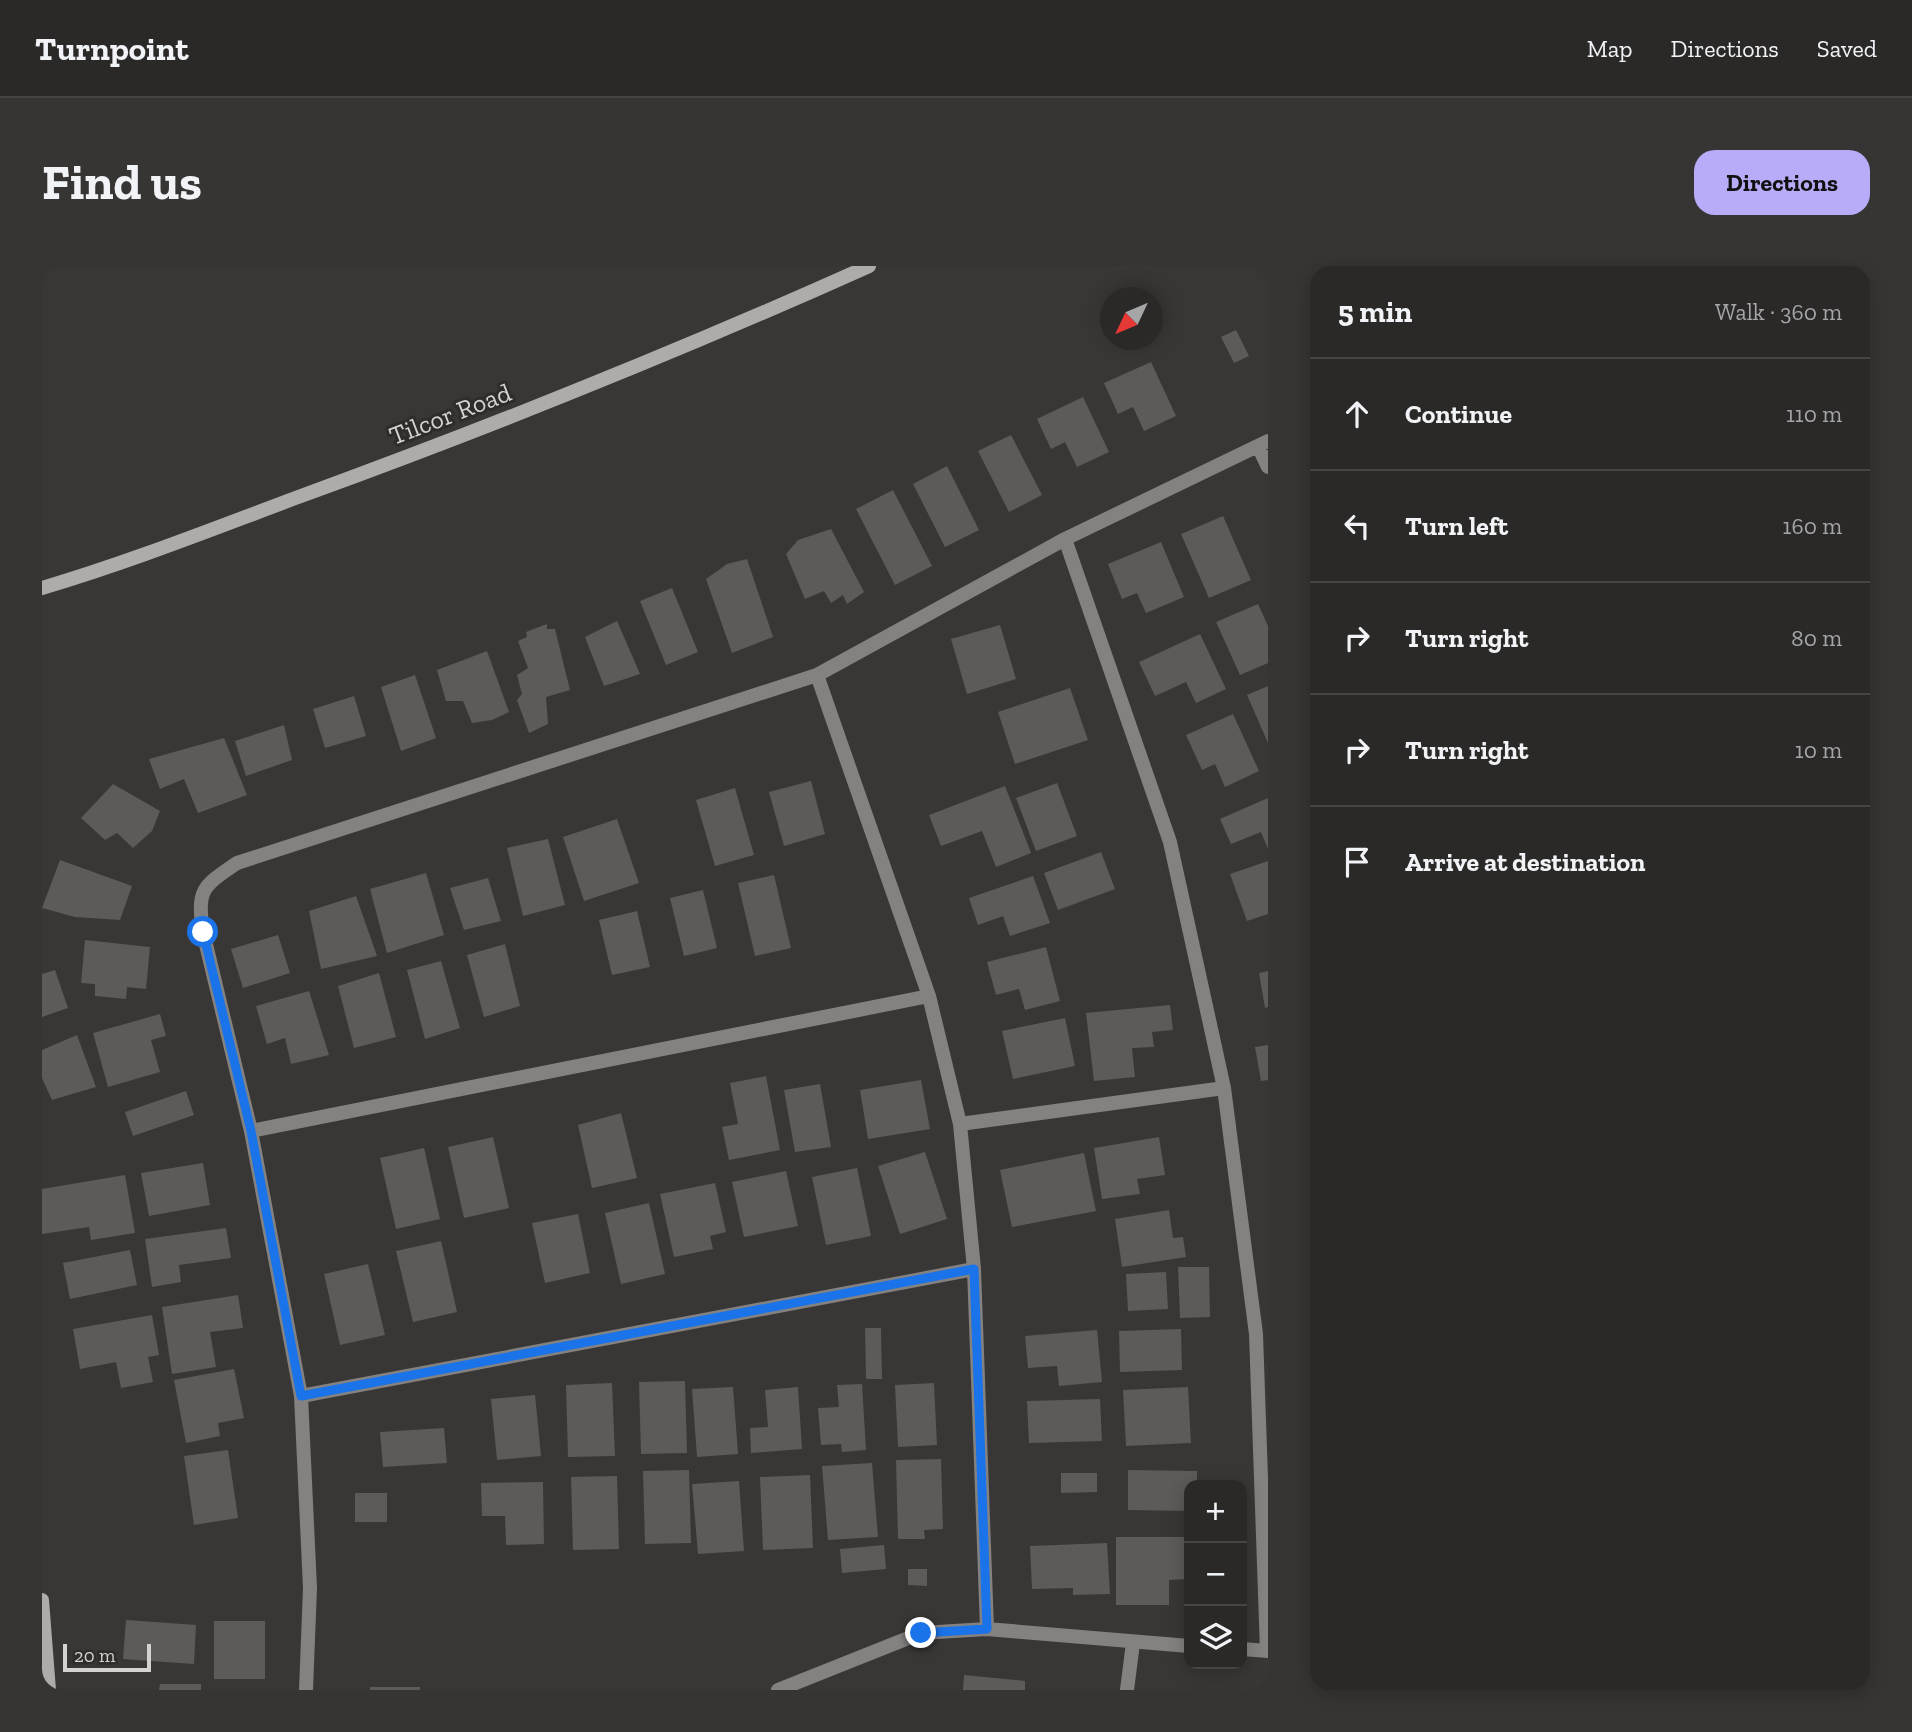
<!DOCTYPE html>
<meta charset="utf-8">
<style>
:root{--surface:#2b2928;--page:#373534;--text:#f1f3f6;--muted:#a6a6a8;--line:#474545;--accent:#b8abf7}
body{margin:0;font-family:"Zilla Slab",serif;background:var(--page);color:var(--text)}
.controls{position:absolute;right:21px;bottom:21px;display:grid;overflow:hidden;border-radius:14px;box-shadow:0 4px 18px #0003}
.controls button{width:63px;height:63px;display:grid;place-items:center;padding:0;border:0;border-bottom:2px solid var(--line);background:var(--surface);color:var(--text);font:35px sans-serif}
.compass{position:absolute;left:1058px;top:21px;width:63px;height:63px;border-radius:50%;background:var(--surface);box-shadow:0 4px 18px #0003;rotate:226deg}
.scale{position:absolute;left:21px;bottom:18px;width:88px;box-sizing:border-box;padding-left:7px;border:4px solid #d4d3d1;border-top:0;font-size:19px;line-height:24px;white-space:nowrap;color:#d4d3d1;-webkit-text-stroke:5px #2f2d2b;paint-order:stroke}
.stop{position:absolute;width:21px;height:21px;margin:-16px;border:5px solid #1a73e8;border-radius:50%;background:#fff}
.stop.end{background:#1a73e8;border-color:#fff;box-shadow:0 2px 7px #0008}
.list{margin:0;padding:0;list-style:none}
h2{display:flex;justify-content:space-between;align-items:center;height:91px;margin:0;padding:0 28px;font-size:30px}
h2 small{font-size:23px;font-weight:400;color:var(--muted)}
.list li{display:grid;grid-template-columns:46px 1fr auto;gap:21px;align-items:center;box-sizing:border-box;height:112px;padding:0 28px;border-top:2px solid var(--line)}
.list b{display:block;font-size:26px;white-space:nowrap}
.list em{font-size:23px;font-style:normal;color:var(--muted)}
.icon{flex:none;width:38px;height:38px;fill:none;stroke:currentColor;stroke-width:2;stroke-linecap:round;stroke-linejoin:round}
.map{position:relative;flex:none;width:1226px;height:1424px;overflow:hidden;border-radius:21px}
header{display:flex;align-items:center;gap:42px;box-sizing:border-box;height:98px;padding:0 35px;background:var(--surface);border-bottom:2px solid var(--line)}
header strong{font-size:33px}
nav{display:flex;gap:38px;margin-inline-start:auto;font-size:24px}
.intro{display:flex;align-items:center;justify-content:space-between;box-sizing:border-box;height:168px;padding:0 42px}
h1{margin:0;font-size:49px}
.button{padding:18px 32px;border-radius:21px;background:var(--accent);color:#111;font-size:24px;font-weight:700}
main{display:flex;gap:42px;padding:0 42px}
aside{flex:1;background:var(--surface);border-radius:21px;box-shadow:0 4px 18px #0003}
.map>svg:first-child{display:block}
.building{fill:#5c5b58}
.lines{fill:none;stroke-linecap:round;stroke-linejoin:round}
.lane{stroke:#838281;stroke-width:14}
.street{stroke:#838281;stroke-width:14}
.secondary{stroke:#adaca9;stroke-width:14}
.route{stroke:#1a73e8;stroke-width:9}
.labels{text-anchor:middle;stroke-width:6;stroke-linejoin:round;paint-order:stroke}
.street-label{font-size:26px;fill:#d4d3d1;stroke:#2f2d2b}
</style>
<header>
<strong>Turnpoint</strong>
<nav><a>Map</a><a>Directions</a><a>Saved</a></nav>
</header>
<div class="intro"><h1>Find us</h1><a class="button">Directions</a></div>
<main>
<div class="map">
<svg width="1226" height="1424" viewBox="0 0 1226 1424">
<rect width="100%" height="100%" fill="#393735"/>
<path class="building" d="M1194,64L1207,90L1192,97L1179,71Z
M1109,96L1134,150L1102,165L1091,141L1076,148L1062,117Z
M1041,131L1067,186L1035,201L1023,176L1009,183L995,153Z
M969,169L1000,229L967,246L936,185Z
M905,200L937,264L903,281L871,218Z
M851,224L890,300L853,319L814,243Z
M1181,250L1209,314L1167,332L1139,268Z
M789,263L822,326L805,338L801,329L789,337L782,325L763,333L744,288L756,274Z
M1119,276L1142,331L1104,347L1095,327L1080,333L1066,298Z
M705,293L731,371L690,387L664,313L685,298Z
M630,322L656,386L624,399L598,335Z
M1216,338L1226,360V397L1198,409L1174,356Z
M575,355L598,408L562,420L543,371Z
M505,358V363H513L528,424L504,431L506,458L487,467L475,434L480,428L475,409L486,402L476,375L485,371L484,366Z
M958,359L974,413L925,428L909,373Z
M1158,368L1184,423L1154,437L1144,416L1113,430L1097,396Z
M445,385L467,446L450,454L430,457L421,435H404L395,404Z
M373,409L394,472L359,485L339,421Z
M1226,420V477L1205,429Z
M1028,422L1046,474L973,498L956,446Z
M312,430L324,470L283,482L271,443Z
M1191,448L1217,505L1183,521L1173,498L1160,504L1144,469Z
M242,459L250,494L204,510L193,475Z
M182,472L205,529L156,547L142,513L118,523L107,493Z
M769,515L783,568L742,580L727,526Z
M1015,517L1035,570L994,585L974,532Z
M71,518L118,545L110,565L91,582L75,567L63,574L39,552Z
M963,520L989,587L954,601L940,565L899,580L887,549Z
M693,522L712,589L673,600L654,534Z
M1226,532V583L1219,566L1189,578L1178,553Z
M575,553L597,617L542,635L521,571Z
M506,573L523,639L481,650L465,582Z
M1059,586L1073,623L1016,644L1002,607Z
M18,594L90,620L78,654L33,651L0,642Z
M1226,595V648L1205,655L1188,608Z
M384,607L402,669L345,687L328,623Z
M732,609L749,682L713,690L696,617Z
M991,610L1008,657L968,670L961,650L936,659L927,632Z
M446,612L459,655L422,664L408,622Z
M661,624L675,682L642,690L628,632Z
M314,630L335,690L279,703L267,645Z
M595,645L608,701L570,709L557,654Z
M236,669L248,707L201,722L189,683Z
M43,674L108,681L104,723L85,721L84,733L53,730V718L39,717Z
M463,678L478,740L442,751L425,689Z
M1004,681L1018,735L983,744L977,723L954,729L945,696Z
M399,695L418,762L383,773L365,704Z
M13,704L26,742L0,751V708Z
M1226,705V741L1223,742L1217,707Z
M337,707L354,771L312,782L296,720Z
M267,725L287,789L249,798L243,772L225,778L214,740Z
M1128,739L1131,764L1110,766L1112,781L1090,782L1093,811L1052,815L1044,747Z
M118,748L124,770L109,774L118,806L66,821L51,767Z
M1023,752L1033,800L971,813L960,765Z
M35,769L54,821L10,834L0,812V784Z
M1226,779V814L1219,815L1213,781Z
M724,810L738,884L687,894L680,861L696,858L688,817Z
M879,814L888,863L826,873L818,824Z
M778,818L789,881L753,886L742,824Z
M144,825L152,849L91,870L83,846Z
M579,847L595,912L550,922L536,859Z
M451,871L467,942L422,952L406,881Z
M1117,871L1123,909L1095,913L1098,928L1060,933L1052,882Z
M382,882L398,953L354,963L338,892Z
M883,886L905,953L858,968L836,900Z
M1042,887L1054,945L970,961L958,904Z
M161,897L168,939L107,950L99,907Z
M815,902L829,970L784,979L770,911Z
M744,905L756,960L702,971L690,916Z
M83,909L93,967L49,974L47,961L0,968V923Z
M673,917L684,966L668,970L671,983L632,991L618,928Z
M607,937L623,1008L579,1018L563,947Z
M1127,944L1131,972L1141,971L1144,991L1080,1001L1073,953Z
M536,948L548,1007L503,1017L490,957Z
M184,962L189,992L137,999L139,1016L110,1021L103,973Z
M399,975L415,1046L371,1056L354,985Z
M88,984L95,1019L28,1033L21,997Z
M326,998L343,1069L298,1079L282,1008Z
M1136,1001H1167L1168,1051L1138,1052Z
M1124,1006L1126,1043L1086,1045L1084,1008Z
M196,1029L201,1062L168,1066L174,1101L130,1108L120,1041Z
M110,1049L117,1089L106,1091L111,1116L79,1122L74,1096L38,1103L31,1063Z
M823,1062H839L840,1113H824Z
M1139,1063L1140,1104L1078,1106L1077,1065Z
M1055,1064L1060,1116L1017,1120L1015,1100L986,1102L983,1070Z
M192,1103L202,1152L176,1157L178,1170L144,1177L132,1114Z
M643,1115L645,1187L599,1188L597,1116Z
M570,1117L573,1190L526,1191L524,1119Z
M892,1117L895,1179L856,1181L853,1119Z
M820,1118L824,1184L800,1186L799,1178L779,1179L776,1142L797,1141L795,1119Z
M691,1121L696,1188L655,1191L650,1123Z
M756,1121L760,1183L709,1187L708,1162L726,1161L723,1124Z
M1146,1121L1149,1177L1084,1180L1081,1124Z
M493,1129L499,1190L455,1194L449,1133Z
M1058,1133L1060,1175L987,1177L985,1135Z
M402,1162L405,1197L341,1201L338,1166Z
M186,1184L196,1252L152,1259L142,1190Z
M899,1193L901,1263L882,1264L883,1273H856L854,1194Z
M830,1197L836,1271L786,1274L780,1200Z
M647,1204L649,1277L603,1278L601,1205Z
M1086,1204L1155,1205V1219H1147V1245L1086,1244Z
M1019,1207H1055V1226L1019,1227Z
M768,1209L771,1282L721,1284L718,1211Z
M575,1210L577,1283L531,1284L529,1211Z
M697,1215L702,1285L656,1288L650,1218Z
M501,1216L502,1278L464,1279L463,1250H440L439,1217Z
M313,1227H345V1256H313Z
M1074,1271H1145L1146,1313L1127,1314V1339H1074Z
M1065,1277L1068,1328L1031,1329V1322L990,1323L988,1280Z
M842,1279L844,1303L800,1307L798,1283Z
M866,1303H885V1320L866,1319Z
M84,1354L154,1359L152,1398L81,1393Z
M172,1355H223V1413H172Z
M922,1409L983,1415V1424H921Z
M118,1418H159V1424H117Z
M328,1421H378V1424H328Z"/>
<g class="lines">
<path class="lane" d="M1085,1424L1091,1377"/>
<path class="street" d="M1216,180L1226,201
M1023,273L1128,576L1182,822L1214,1068L1225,1385
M775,409L887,730L918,858L932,1003L945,1363
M918,858L1182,822
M209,865L887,730
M259,1130L932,1003
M1200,1383L1226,1385
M264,1424L268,1322L259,1130L209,865L161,666C155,623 160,621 195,597L775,409L1023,273L1226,175
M736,1424L879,1367L945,1363L1147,1380"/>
<path class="secondary" d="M0,322C88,296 173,262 259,230C451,160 640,84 827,0
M0,1334L7,1424"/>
</g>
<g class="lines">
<path class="route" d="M161,666L209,865L259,1130L932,1003L945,1363L879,1367"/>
</g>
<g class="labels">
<g class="street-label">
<text transform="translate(408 148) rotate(-21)" y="9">Tilcor Road</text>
</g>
</g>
</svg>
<div class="controls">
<button>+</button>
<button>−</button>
<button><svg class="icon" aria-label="layers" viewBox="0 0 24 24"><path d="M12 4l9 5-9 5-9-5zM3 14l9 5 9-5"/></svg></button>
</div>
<svg class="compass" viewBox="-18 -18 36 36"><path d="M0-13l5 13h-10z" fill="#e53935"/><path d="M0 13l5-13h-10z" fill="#a6a6a8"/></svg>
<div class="scale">20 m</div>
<div class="stop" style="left:161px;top:666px"></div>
<div class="stop end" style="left:879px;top:1367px"></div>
</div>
<aside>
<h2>5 min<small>Walk · 360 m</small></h2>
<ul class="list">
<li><svg class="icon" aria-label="ahead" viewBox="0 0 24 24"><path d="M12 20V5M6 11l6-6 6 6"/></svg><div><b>Continue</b></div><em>110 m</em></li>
<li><svg class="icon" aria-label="left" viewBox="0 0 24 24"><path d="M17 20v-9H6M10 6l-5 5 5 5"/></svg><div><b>Turn left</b></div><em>160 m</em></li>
<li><svg class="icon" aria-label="right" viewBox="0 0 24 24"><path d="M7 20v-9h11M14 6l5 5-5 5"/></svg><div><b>Turn right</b></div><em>80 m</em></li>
<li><svg class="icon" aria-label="right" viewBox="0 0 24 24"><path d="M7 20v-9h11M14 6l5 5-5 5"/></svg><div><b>Turn right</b></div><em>10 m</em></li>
<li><svg class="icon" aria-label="arrive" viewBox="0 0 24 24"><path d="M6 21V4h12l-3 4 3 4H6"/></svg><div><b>Arrive at destination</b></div></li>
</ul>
</aside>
</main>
